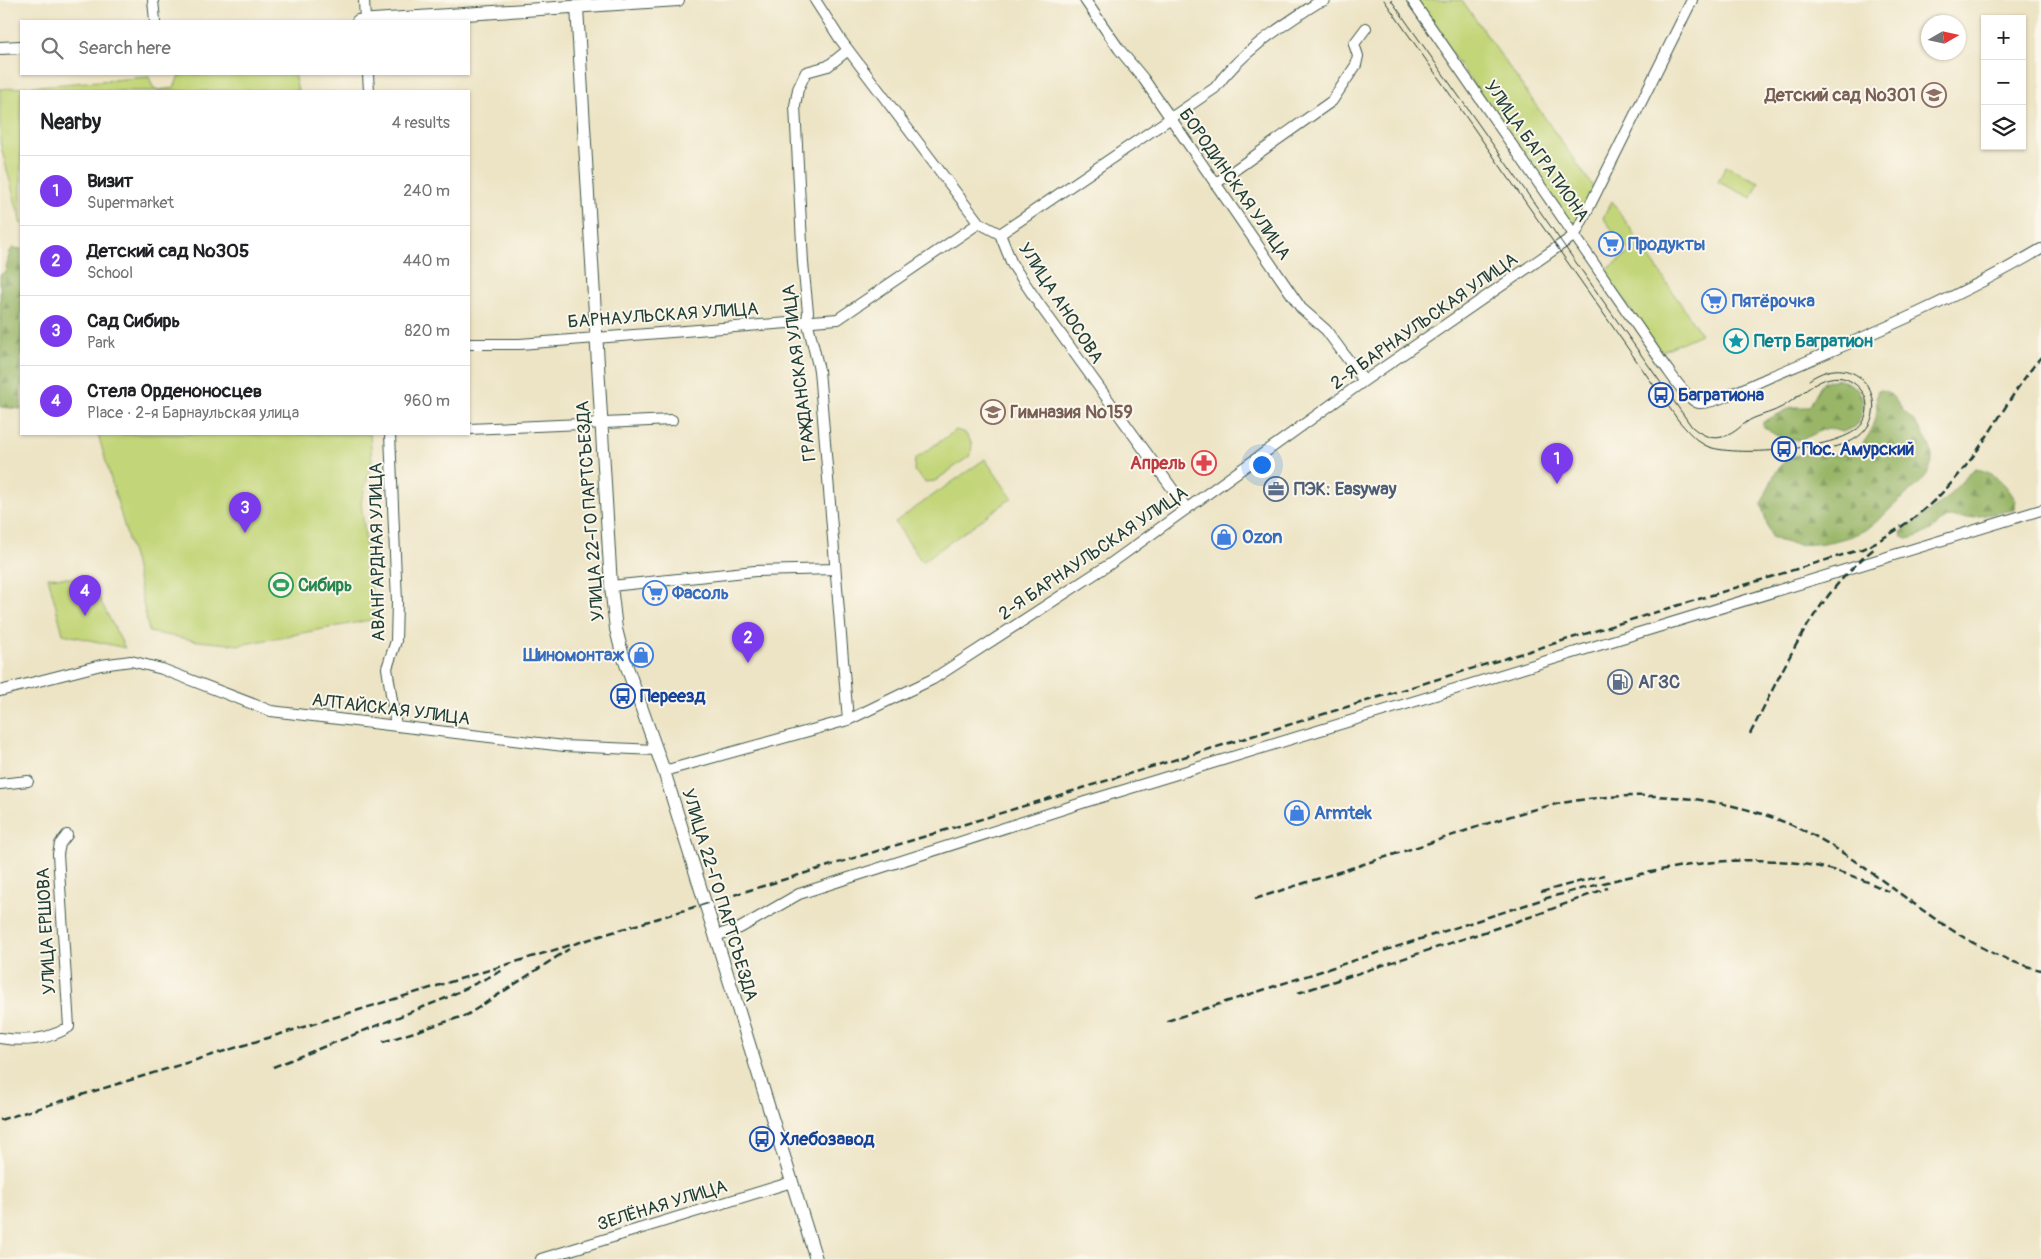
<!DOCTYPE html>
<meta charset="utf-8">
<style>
:root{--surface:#fff;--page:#f2f2f2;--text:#202124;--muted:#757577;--line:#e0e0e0;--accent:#7c3aed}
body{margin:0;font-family:Pangolin,sans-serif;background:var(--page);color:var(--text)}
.controls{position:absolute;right:15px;top:15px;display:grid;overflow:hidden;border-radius:0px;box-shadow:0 1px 4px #0004}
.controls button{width:45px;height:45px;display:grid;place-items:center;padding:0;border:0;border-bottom:1px solid var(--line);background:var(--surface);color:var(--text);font:25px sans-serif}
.compass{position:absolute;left:1921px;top:15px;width:45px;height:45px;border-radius:50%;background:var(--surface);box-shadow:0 1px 4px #0004;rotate:81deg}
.you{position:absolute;left:1261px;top:464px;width:18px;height:18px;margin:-12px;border:4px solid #fff;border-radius:50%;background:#1a73e8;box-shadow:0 0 0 8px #1a73e833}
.badge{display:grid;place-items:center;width:32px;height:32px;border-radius:50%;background:var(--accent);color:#fff;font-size:16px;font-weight:700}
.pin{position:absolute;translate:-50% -41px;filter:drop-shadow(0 1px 2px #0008)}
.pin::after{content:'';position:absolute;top:26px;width:18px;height:15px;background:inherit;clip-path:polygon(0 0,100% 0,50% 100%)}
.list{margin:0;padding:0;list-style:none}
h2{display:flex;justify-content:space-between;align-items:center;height:65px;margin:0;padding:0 20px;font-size:21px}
h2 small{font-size:16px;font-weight:400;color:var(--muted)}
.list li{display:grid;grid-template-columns:32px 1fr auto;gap:15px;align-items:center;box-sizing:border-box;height:70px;padding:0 20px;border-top:1px solid var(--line)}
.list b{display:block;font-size:19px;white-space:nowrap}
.list p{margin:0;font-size:16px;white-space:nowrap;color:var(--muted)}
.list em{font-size:16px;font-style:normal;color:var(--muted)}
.icon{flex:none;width:28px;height:28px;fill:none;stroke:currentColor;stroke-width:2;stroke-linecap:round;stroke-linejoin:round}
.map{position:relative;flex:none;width:2041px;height:1259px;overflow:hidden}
.search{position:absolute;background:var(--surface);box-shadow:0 1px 4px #0004;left:20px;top:20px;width:450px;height:55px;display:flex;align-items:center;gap:12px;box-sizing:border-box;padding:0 18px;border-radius:0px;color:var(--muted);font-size:19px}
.panel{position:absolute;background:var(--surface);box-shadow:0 1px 4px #0004;left:20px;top:90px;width:450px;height:345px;border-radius:0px}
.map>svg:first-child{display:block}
.green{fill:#c2d578;stroke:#708956}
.forest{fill:url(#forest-firs);stroke:#5c7a4e}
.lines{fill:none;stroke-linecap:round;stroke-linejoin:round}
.minor-casing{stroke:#3e564a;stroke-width:12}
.major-casing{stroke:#3e564a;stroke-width:14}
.minor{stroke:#fff;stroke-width:10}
.major{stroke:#fff;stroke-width:12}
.tram{stroke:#1f3d34;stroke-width:1}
.rail{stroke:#1f3d34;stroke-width:2.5;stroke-dasharray:8 4;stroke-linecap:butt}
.labels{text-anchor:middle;stroke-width:4;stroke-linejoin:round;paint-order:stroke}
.education-label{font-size:18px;font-weight:bold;fill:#785e54;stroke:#fbf7ec;text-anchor:end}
.street-label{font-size:18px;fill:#1f3d34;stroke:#fbf7ec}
.shop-label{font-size:18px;font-weight:bold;fill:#366cbe;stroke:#fbf7ec;text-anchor:start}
.culture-label{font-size:18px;font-weight:bold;fill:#0d838f;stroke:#fbf7ec;text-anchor:start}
.transit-label{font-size:18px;font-weight:bold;fill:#164399;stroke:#fbf7ec;text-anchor:start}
.health-label{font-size:18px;font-weight:bold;fill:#be3a42;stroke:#fbf7ec;text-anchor:end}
.service-label{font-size:18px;font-weight:bold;fill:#4e5e75;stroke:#fbf7ec;text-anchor:start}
.leisure-label{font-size:18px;font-weight:bold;fill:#27864d;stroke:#fbf7ec;text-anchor:start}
</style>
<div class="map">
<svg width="2041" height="1259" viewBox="0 0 2041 1259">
<defs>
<pattern id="forest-firs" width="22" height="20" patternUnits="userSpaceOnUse" patternTransform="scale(1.25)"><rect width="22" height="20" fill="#99b668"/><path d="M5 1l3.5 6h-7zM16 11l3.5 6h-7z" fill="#7c9556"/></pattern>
</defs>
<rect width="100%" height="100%" fill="#fbf7ec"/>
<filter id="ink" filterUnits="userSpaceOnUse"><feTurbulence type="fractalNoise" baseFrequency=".02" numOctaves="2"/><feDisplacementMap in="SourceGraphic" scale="10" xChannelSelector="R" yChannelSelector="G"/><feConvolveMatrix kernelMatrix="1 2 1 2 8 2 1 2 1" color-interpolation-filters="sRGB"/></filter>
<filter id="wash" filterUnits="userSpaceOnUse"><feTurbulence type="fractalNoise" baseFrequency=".0096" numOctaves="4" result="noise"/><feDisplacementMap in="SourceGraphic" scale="20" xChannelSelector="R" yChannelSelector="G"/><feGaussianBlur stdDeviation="1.12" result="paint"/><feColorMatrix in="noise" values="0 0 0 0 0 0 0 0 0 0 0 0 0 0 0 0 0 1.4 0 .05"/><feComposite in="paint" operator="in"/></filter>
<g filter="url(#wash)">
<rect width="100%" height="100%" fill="#ede4c5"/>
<path class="green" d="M1414,0H1462L1599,195L1577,226H1573Z
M191,74H294L298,91H21V224L0,143V89L149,77L153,87L158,90L174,88L179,75Z
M1726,166L1759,182L1752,198L1718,182Z
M1612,201L1701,334L1660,352L1604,272L1630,252L1603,218Z
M956,430L965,433L972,443L971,455L935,481L925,482L914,471L915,459Z
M98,434H370L372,461L361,502L375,619L240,645L198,641L149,632L135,564Z
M985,459L1012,498L922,562L895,522Z
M48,577L89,579L125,648L63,634Z"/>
<path class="forest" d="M13,248L21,249V409L0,407V275L5,272L10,251Z
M1838,379C1865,387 1869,404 1855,427L1842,432L1828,428C1819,430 1814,435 1805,438C1791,444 1774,436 1763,426V422L1792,407H1809L1823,382Z
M1878,390C1892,389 1897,405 1906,413C1917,424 1932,442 1932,458C1933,475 1913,489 1901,499C1889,509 1877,524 1863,531C1839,543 1795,551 1771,537L1761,504C1767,492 1772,477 1780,466C1801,439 1844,470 1863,443C1871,433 1877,421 1877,408C1877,401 1875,396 1878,390Z
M1976,469C1996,472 2006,484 2016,501L2014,510L1968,518L1947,517C1933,529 1926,535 1907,539L1902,536L1901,532C1914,520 1930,513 1942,502C1954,491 1963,478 1976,469Z"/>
</g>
<g filter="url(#ink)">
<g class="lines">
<defs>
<path id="minor" d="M153,0L155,21
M364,0L365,21
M815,0L840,39L979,223L1000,234L1012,264L1039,304L1187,509
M1085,0L1119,49L1143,78L1301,308L1326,330L1364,381
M1412,0L1664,365C1671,374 1688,401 1699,403C1712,405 1756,383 1770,377C1862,338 1955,300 2041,249
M368,74L369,91
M1215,184L1332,101L1356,65L1358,56L1354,44L1366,28
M1000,234L1215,88C1242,51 1279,28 1317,3L1325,0
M469,344H520L838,319L979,223
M469,429L672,420
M390,434L397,602L396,641L387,668L396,726
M611,586L755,571L835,569
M0,691L101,665L131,661L162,669L271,711L564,746L656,750
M848,720L819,370L807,320L808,312L803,263L795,106L798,89L806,72L828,66L848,50
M664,771L848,720L933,679L1110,564L1364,381L1575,235L1692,0
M0,784L28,781
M715,936L740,928L799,894L1085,802L2041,510
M0,1038C24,1042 48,1040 69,1027L58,854L60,844L67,835
M541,1259L792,1182"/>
<path id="major" d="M577,7L611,586L616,629L622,653L664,771L816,1259
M358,21L678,0
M0,48L21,47"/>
</defs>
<use href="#minor" class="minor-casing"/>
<use href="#major" class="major-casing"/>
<use href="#minor" class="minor"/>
<use href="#major" class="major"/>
<path class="tram" d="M1384,0L1678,420C1687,430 1696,442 1709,447C1738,457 1844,450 1862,424C1868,415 1868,405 1865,396C1862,390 1857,385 1852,382C1827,366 1803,395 1782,407C1773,412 1764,414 1754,418C1742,423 1736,434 1722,437C1710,440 1701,434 1692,427L1391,0
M1809,380C1868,339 1907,432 1834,447"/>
<path class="rail" d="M1750,734C1786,665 1813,597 1875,548
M1541,892L1604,875
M1255,899C1313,880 1371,862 1429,843C1479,827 1529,807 1580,800C1661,789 1748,799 1820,839C1894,881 1956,950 2041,970
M1298,993L1536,915L1607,888
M1167,1021L1547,898C1662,867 1777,834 1889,892
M383,1042L467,1015L569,949
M273,1067L446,998L505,969
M0,1120L1862,549C1911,526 1948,493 1979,448C2000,418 2017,385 2041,357"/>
</g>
</g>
<defs>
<symbol id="school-ring" viewBox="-11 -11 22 22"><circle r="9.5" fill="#fbf7ec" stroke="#8d6e63" stroke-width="1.5"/><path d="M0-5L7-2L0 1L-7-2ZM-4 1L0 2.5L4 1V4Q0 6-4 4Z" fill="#8d6e63"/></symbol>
<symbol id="supermarket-ring" viewBox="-11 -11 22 22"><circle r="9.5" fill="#fbf7ec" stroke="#3f7fe0" stroke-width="1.5"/><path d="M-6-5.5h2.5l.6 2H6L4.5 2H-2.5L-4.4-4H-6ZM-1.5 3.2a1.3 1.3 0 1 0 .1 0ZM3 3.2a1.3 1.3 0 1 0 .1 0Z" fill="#3f7fe0"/></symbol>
<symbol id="sight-ring" viewBox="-11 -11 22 22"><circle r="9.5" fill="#fbf7ec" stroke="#0f9aa8" stroke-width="1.5"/><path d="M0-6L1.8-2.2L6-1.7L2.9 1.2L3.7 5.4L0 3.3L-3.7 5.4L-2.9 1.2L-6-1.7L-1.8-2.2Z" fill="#0f9aa8"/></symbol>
<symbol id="bus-ring" viewBox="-11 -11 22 22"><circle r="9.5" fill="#fbf7ec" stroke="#1a4fb4" stroke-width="1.5"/><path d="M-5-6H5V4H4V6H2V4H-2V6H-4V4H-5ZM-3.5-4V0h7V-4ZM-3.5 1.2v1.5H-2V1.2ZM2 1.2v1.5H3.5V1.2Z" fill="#1a4fb4"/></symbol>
<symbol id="pharmacy-ring" viewBox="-11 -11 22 22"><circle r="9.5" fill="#fbf7ec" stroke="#e0444e" stroke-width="1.5"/><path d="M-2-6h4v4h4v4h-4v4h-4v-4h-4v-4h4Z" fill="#e0444e"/></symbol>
<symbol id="office-ring" viewBox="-11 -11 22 22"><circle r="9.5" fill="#fbf7ec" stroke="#5c6f8a" stroke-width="1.5"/><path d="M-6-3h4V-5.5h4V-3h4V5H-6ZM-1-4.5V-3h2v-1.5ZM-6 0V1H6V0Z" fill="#5c6f8a"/></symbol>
<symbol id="shop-ring" viewBox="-11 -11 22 22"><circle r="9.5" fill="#fbf7ec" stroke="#3f7fe0" stroke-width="1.5"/><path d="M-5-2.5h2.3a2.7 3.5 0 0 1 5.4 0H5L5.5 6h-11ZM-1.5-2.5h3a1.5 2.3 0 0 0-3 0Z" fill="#3f7fe0"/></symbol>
<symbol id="stadium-ring" viewBox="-11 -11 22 22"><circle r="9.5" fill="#fbf7ec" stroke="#2e9e5b" stroke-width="1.5"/><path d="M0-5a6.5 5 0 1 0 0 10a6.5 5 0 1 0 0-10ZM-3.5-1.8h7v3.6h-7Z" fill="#2e9e5b"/></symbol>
<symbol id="fuel-ring" viewBox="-11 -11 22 22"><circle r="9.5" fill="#fbf7ec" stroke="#5c6f8a" stroke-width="1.5"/><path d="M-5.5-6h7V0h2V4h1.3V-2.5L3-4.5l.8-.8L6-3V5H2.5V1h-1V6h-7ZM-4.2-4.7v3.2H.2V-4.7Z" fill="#5c6f8a"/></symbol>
</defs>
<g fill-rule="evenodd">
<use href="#school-ring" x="1920" y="81" width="28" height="28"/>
<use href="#supermarket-ring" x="1597" y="230" width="28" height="28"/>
<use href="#supermarket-ring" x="1700" y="287" width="28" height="28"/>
<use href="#sight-ring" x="1722" y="327" width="28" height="28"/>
<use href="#bus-ring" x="1647" y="381" width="28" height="28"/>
<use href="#school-ring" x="979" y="398" width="28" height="28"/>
<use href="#bus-ring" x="1770" y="435" width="28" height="28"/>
<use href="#pharmacy-ring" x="1190" y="449" width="28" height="28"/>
<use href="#office-ring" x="1262" y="475" width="28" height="28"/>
<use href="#shop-ring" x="1210" y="523" width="28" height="28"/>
<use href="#stadium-ring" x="267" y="571" width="28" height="28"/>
<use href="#supermarket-ring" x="641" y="579" width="28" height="28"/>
<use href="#shop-ring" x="627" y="641" width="28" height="28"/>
<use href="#fuel-ring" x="1606" y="668" width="28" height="28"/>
<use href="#bus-ring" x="609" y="682" width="28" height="28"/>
<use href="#shop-ring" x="1283" y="799" width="28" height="28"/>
<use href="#bus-ring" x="748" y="1125" width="28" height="28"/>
</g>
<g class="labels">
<g class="education-label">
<text x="1916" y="101">Детский сад №301</text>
<text x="1010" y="418" text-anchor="start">Гимназия №159</text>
</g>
<g class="street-label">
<text transform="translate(1537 151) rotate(55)" y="6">УЛИЦА БАГРАТИОНА</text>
<text transform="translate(1235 184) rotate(55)" y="6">БОРОДИНСКАЯ УЛИЦА</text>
<text transform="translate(1061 303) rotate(57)" y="6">УЛИЦА АНОСОВА</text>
<text transform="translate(663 315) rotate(-4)" y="6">БАРНАУЛЬСКАЯ УЛИЦА</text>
<text transform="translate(1424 321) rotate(-35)" y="6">2-Я БАРНАУЛЬСКАЯ УЛИЦА</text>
<text transform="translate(799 373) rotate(-97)" y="6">ГРАЖДАНСКАЯ УЛИЦА</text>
<text transform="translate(590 511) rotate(-94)" y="6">УЛИЦА 22-ГО ПАРТСЪЕЗДА</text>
<text transform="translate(377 552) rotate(-91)" y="6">АВАНГАРДНАЯ УЛИЦА</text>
<text transform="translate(1093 553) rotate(-34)" y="6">2-Я БАРНАУЛЬСКАЯ УЛИЦА</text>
<text transform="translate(391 709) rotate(7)" y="6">АЛТАЙСКАЯ УЛИЦА</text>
<text transform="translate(720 895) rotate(73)" y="6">УЛИЦА 22-ГО ПАРТСЪЕЗДА</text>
<text transform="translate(46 931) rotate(-93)" y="6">УЛИЦА ЕРШОВА</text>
<text transform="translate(662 1205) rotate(-17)" y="6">ЗЕЛЁНАЯ УЛИЦА</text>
</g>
<g class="shop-label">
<text x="1628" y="250">Продукты</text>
<text x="1732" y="307">Пятёрочка</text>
<text x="1242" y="543">Ozon</text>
<text x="672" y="599">Фасоль</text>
<text x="624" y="661" text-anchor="end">Шиномонтаж</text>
<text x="1314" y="819">Armtek</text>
</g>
<g class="culture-label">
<text x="1754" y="347">Петр Багратион</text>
</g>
<g class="transit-label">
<text x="1678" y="401">Багратиона</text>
<text x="1802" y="455">Пос. Амурский</text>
<text x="640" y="702">Переезд</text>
<text x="780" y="1145">Хлебозавод</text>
</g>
<g class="health-label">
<text x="1186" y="469">Апрель</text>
</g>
<g class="service-label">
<text x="1294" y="495">ПЭК: Easyway</text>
<text x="1638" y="688">АГЗС</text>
</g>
<g class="leisure-label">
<text x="298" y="591">Сибирь</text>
</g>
</g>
</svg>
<div class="controls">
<button>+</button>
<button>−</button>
<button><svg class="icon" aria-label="layers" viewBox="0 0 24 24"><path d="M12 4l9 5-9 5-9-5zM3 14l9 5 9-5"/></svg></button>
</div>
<svg class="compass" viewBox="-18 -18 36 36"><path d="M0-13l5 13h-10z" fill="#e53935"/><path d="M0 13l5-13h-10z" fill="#757577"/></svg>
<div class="you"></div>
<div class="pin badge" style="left:1557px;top:484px">1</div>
<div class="pin badge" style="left:748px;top:663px">2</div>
<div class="pin badge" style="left:245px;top:533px">3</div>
<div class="pin badge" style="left:85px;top:616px">4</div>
<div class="search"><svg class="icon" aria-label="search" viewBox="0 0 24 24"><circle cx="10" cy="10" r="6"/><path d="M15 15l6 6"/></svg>Search here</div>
<section class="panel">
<h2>Nearby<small>4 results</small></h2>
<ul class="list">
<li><span class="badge">1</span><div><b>Визит</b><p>Supermarket</p></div><em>240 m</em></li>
<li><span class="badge">2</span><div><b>Детский сад №305</b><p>School</p></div><em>440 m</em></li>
<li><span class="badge">3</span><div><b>Сад Сибирь</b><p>Park</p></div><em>820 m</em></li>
<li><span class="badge">4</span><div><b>Стела Орденоносцев</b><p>Place · 2-я Барнаульская улица</p></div><em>960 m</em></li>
</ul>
</section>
</div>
